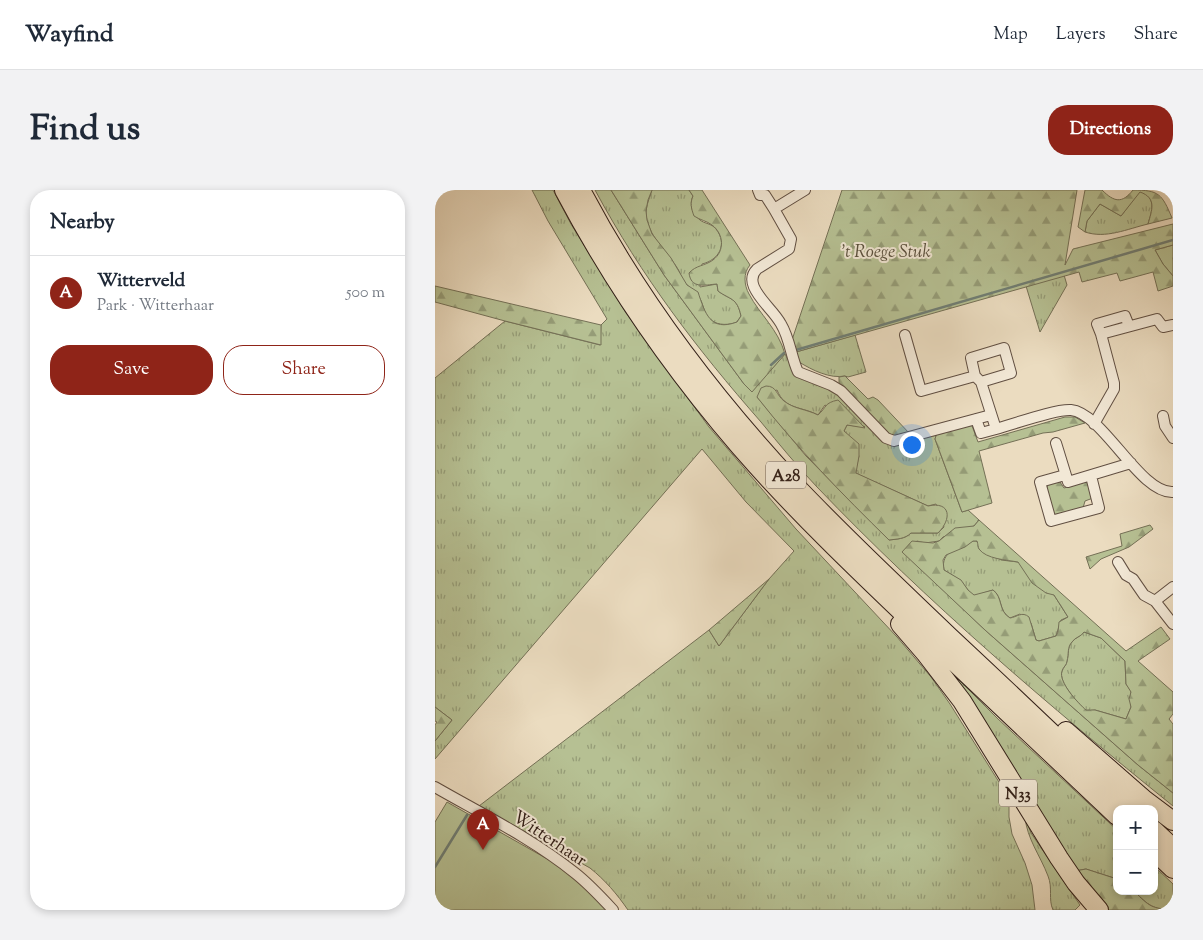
<!DOCTYPE html>
<meta charset="utf-8">
<style>
:root{--surface:#fff;--page:#f2f2f3;--text:#1f2937;--muted:#747a83;--line:#e0e1e3;--accent:#8f2418}
body{margin:0;font-family:"Sorts Mill Goudy",serif;background:var(--page);color:var(--text)}
.controls{position:absolute;right:15px;bottom:15px;display:grid;overflow:hidden;border-radius:10px;box-shadow:0 2px 8px #0003}
.controls button{width:45px;height:45px;display:grid;place-items:center;padding:0;border:0;border-bottom:1px solid var(--line);background:var(--surface);color:var(--text);font:25px sans-serif}
.you{position:absolute;left:476px;top:254px;width:18px;height:18px;margin:-12px;border:4px solid #fff;border-radius:50%;background:#1a73e8;box-shadow:0 0 0 8px #1a73e833}
.badge{display:grid;place-items:center;width:32px;height:32px;border-radius:50%;background:var(--accent);color:#fff;font-size:16px;font-weight:700}
.pin{position:absolute;translate:-50% -41px;filter:drop-shadow(0 1px 2px #0008)}
.pin::after{content:'';position:absolute;top:26px;width:18px;height:15px;background:inherit;clip-path:polygon(0 0,100% 0,50% 100%)}
.list{margin:0;padding:0;list-style:none}
h2{display:flex;justify-content:space-between;align-items:center;height:65px;margin:0;padding:0 20px;font-size:21px}
h2 small{font-size:16px;font-weight:400;color:var(--muted)}
.list li{display:grid;grid-template-columns:32px 1fr auto;gap:15px;align-items:center;box-sizing:border-box;height:75px;padding:0 20px;border-top:1px solid var(--line)}
.list b{display:block;font-size:19px;white-space:nowrap}
.list p{margin:0;font-size:16px;white-space:nowrap;color:var(--muted)}
.list em{font-size:16px;font-style:normal;color:var(--muted)}
.actions{display:flex;gap:10px;padding:15px 20px}
.actions a{flex:1;padding:11px 0;border:1px solid var(--accent);border-radius:20px;text-align:center;font-size:18px;color:var(--accent)}
.actions .main{background:var(--accent);color:#fff}
.map{position:relative;flex:none;width:738px;height:720px;overflow:hidden;border-radius:20px}
header{display:flex;align-items:center;gap:30px;box-sizing:border-box;height:70px;padding:0 25px;background:var(--surface);border-bottom:1px solid var(--line)}
header strong{font-size:24px}
nav{display:flex;gap:28px;margin-inline-start:auto;font-size:18px}
.intro{display:flex;align-items:center;justify-content:space-between;box-sizing:border-box;height:120px;padding:0 30px}
h1{margin:0;font-size:35px}
.button{padding:12px 22px;border-radius:20px;background:var(--accent);color:#fff;font-size:18px;font-weight:700}
main{display:flex;gap:30px;padding:0 30px}
aside{flex:1;background:var(--surface);border-radius:20px;box-shadow:0 2px 8px #0003}
.map>svg:first-child{display:block}
.grass{fill:url(#grass-tufts);stroke:#747056;fill-rule:evenodd}
.forest{fill:url(#forest-firs);stroke:#747056;fill-rule:evenodd}
.park{fill:#b6c093;stroke:#747056}
.lines{fill:none;stroke-linecap:round;stroke-linejoin:round}
.stream{stroke:#707e74;stroke-width:2.5}
.street-casing{stroke:#614f42;stroke-width:12}
.highway-casing{stroke:#332018;stroke-width:20}
.street{stroke:#f2e8d6;stroke-width:10}
.highway{stroke:#ebdcc0;stroke-width:18}
.labels{text-anchor:middle;stroke-width:4;stroke-linejoin:round;paint-order:stroke}
.shield{fill:#f2e8d6;stroke:#6c5c51;stroke-width:1}
.shield-label{font-size:16px;font-weight:bold;fill:#332018}
.park-label{font-size:18px;font-style:italic;fill:#5a503d;stroke:#f2e8d6}
.street-label{font-size:18px;fill:#332018;stroke:#f2e8d6}
</style>
<header>
<strong>Wayfind</strong>
<nav><a>Map</a><a>Layers</a><a>Share</a></nav>
</header>
<div class="intro"><h1>Find us</h1><a class="button">Directions</a></div>
<main>
<aside>
<h2>Nearby<small></small></h2>
<ul class="list">
<li><span class="badge">A</span><div><b>Witterveld</b><p>Park · Witterhaar</p></div><em>500 m</em></li>
</ul>
<div class="actions"><a class="main">Save</a><a>Share</a></div>
</aside>
<div class="map">
<svg width="738" height="720" viewBox="0 0 738 720">
<defs>
<pattern id="grass-tufts" width="24" height="20" patternUnits="userSpaceOnUse" patternTransform="scale(1.25)"><rect width="24" height="20" fill="#b6c093"/><path d="M3 7l-1-3M5 7V3M7 7l1-3M15 17l-1-3M17 17v-4M19 17l1-3" fill="none" stroke="#959c77"/></pattern>
<pattern id="forest-firs" width="22" height="20" patternUnits="userSpaceOnUse" patternTransform="scale(1.25)"><rect width="22" height="20" fill="#b6c093"/><path d="M5 1l3.5 6h-7zM16 11l3.5 6h-7z" fill="#959c77"/></pattern>
</defs>
<rect width="100%" height="100%" fill="#ebdcc0"/>
<filter id="stains"><feTurbulence type="fractalNoise" baseFrequency=".004" numOctaves="4"/><feColorMatrix values="0 0 0 0 .2 0 0 0 0 .09 0 0 0 0 .02 0 0 0 .5 -.17"/></filter>
<radialGradient id="worn" r=".72"><stop offset=".6" stop-color="#630" stop-opacity="0"/><stop offset="1" stop-color="#630" stop-opacity=".3"/></radialGradient>
<path class="grass" d="M97,0H118L136,34L191,123L274,237L361,339L462,447L496,487L515,514L574,608V627L577,644L590,673L597,695L600,720H193C182,704 170,690 155,678L44,616L274,440L284,456L334,389L359,361L311,312L267,259L0,569V551L17,530L0,517V188L70,131L165,155L166,135L172,129L113,31Z
M160,0H176L229,85L309,194L317,201L350,164L359,181L364,187L400,200L448,249L502,243L500,249L527,322L533,320L544,330L539,336L508,347L504,351L490,353L482,351L468,362L550,440L703,575L738,603V616C614,516 492,412 382,297C362,276 344,254 326,232C261,158 207,87 160,0ZM342,200C350,220 366,216 383,225L390,215L430,237L412,235L409,241L424,266L420,283L493,316L501,314L509,337L503,343H476C470,349 462,349 454,350L371,266L322,207Z
M217,0H254L258,6C254,14 257,24 265,30C270,34 276,33 281,39C293,54 284,70 267,74L265,97L282,94L283,101C295,110 302,107 306,126L302,132C295,135 283,136 276,130C268,124 269,114 264,107C261,101 255,98 250,93C246,88 245,81 241,76C231,61 216,48 212,30C209,19 214,10 217,0Z
M705,1C722,8 717,20 713,34C692,39 671,49 650,42L652,31L665,14L686,26Z
M738,55V86L728,74L720,60Z
M629,85L632,95L605,142L591,96Z
M420,145L431,182L413,187L410,186C395,189 377,180 364,172L361,162Z
M538,351H541L566,370L583,372L619,405L633,427L626,430L621,446L604,451L601,450L596,433L585,424L575,428C563,421 568,407 558,400L539,406L533,400L525,390L509,380C505,361 524,358 538,351Z
M649,442L666,448L690,471L691,494L696,501V517L691,529L660,520L651,521C643,513 623,492 627,481C628,477 632,475 632,471C634,464 632,457 637,452C640,447 646,447 649,442Z
M483,449L562,528L682,640V689L651,679L640,681Z
M590,627L596,643L645,715L640,720H618C613,709 618,698 613,686C605,665 592,649 590,627Z
M719,676L738,694V720C718,720 713,715 699,701H719Z"/>
<path class="forest" d="M176,0H217L213,10L211,21L212,30L217,44L236,68L252,95L263,102C270,123 275,142 302,132L306,126C302,107 295,110 283,101L282,94C269,95 256,99 254,83C261,75 270,76 278,70C290,61 289,44 277,35C272,31 265,30 259,26C256,18 255,13 258,6L254,0H267L315,75C308,83 309,95 314,104C325,125 343,139 350,164L317,202L309,194L229,85Z
M407,0H642L630,75L638,59L738,34V55L720,60L728,74L738,86V96L723,101L718,82L685,91L682,83L647,92L644,82L361,162L357,150Z
M650,0H667C679,12 687,14 698,0C724,0 727,4 737,28L713,34C717,20 722,8 705,2L686,26L665,14L652,31L650,42L643,37Z
M0,96L166,135V155L70,131L0,112Z
M410,186L433,209L438,207L443,210L475,244L461,246L452,243L404,194V187Z
M331,196C342,196 341,205 349,211C359,219 371,219 383,225C392,217 389,213 403,210L430,238L412,235L409,241L424,254V266L421,283L493,316C516,311 517,329 503,343H476C470,349 462,349 454,350C407,304 362,258 322,207L326,198Z
M630,227H640L650,233L618,242L608,243L544,261L557,313L527,322L500,249L502,243L536,233L543,252Z
M654,291L658,308L650,311L648,318L620,325C615,318 609,302 613,294L625,292L629,298Z
M544,330L691,461L726,437L735,449L703,471L738,502V524L734,529L738,534V603L703,575L550,440L467,362L477,351L498,353L504,351L520,338L539,336ZM538,351H542C543,354 543,357 544,359C551,369 572,370 583,372L597,393L611,403L619,405L633,427L624,432L623,442L621,446L604,451L601,450L594,427C587,421 582,427 575,428C563,421 568,407 558,400L539,405L533,400L526,390L509,380L508,370L511,365L530,357ZM649,442L666,448L690,471L691,494L696,502L694,509L696,517L691,529L660,520H651C643,513 623,492 627,481C628,477 632,475 632,471C634,464 632,457 637,452C640,447 646,447 649,442Z
M715,335L718,339L694,357L666,369L655,379L651,367L687,356L685,344Z
M334,389L284,456L274,440Z
M0,517L17,530L0,551V535L2,532L0,531Z
M651,679L682,689V701H699C715,717 716,718 738,720H670L640,681Z"/>
<path class="park" d="M12,612L144,687L176,720H0V632Z"/>
<g class="lines">
<path class="stream" d="M361,160L738,50
M336,175L349,163
M0,677L32,625"/>
<defs>
<path id="street" d="M323,0L325,5H330L339,19
M370,0L339,19L356,49L354,59L322,79C317,84 316,90 319,97C325,111 339,121 346,134C355,149 356,167 363,182L396,195L406,201L451,248L459,251L556,225
M666,144L662,134L690,126L694,136
M470,145L486,201L540,186L546,192L561,239C579,234 620,219 636,220C668,223 705,304 738,302
M540,186L536,168L569,158L576,183L546,192
M728,226L730,236L738,248
M541,229L546,243L561,239
M659,234L679,199V193L666,144L722,129L728,137L738,135
M621,253L633,292L696,273
M630,285L605,292L616,331L664,318L656,286
M683,372L691,385L698,389L709,405L720,411L738,434
M720,411L738,397
M0,597C47,624 98,649 140,683C154,694 166,707 178,720"/>
<path id="highway" d="M129,0C177,91 238,179 305,257C365,326 432,389 498,452C559,510 620,568 682,626
M146,0C202,107 277,206 359,294C410,348 464,398 517,449C577,505 637,562 696,619
M465,434L490,463L527,511L624,668L641,693L664,720
M631,541L710,610L738,631
M719,640L738,658
M719,661L738,679"/>
</defs>
<use href="#street" class="street-casing"/>
<use href="#highway" class="highway-casing"/>
<use href="#street" class="street"/>
<use href="#highway" class="highway"/>
</g>
<g class="labels">
<g class="shield">
<rect x="331" y="271.5" width="40" height="27" rx="4"/>
<rect x="564" y="589.5" width="38" height="27" rx="4"/>
</g>
<g class="shield-label">
<text x="351" y="291">A28</text>
<text x="583" y="609">N33</text>
</g>
<g class="park-label">
<text x="451" y="67">'t Roege Stuk</text>
</g>
<g class="street-label">
<text transform="translate(115 648) rotate(34)" y="6">Witterhaar</text>
</g>
</g>
<rect width="100%" height="100%" filter="url(#stains)"/>
<rect width="100%" height="100%" fill="url(#worn)"/>
</svg>
<div class="controls">
<button>+</button>
<button>−</button>
</div>
<div class="you"></div>
<div class="pin badge" style="left:48px;top:660px">A</div>
</div>
</main>
